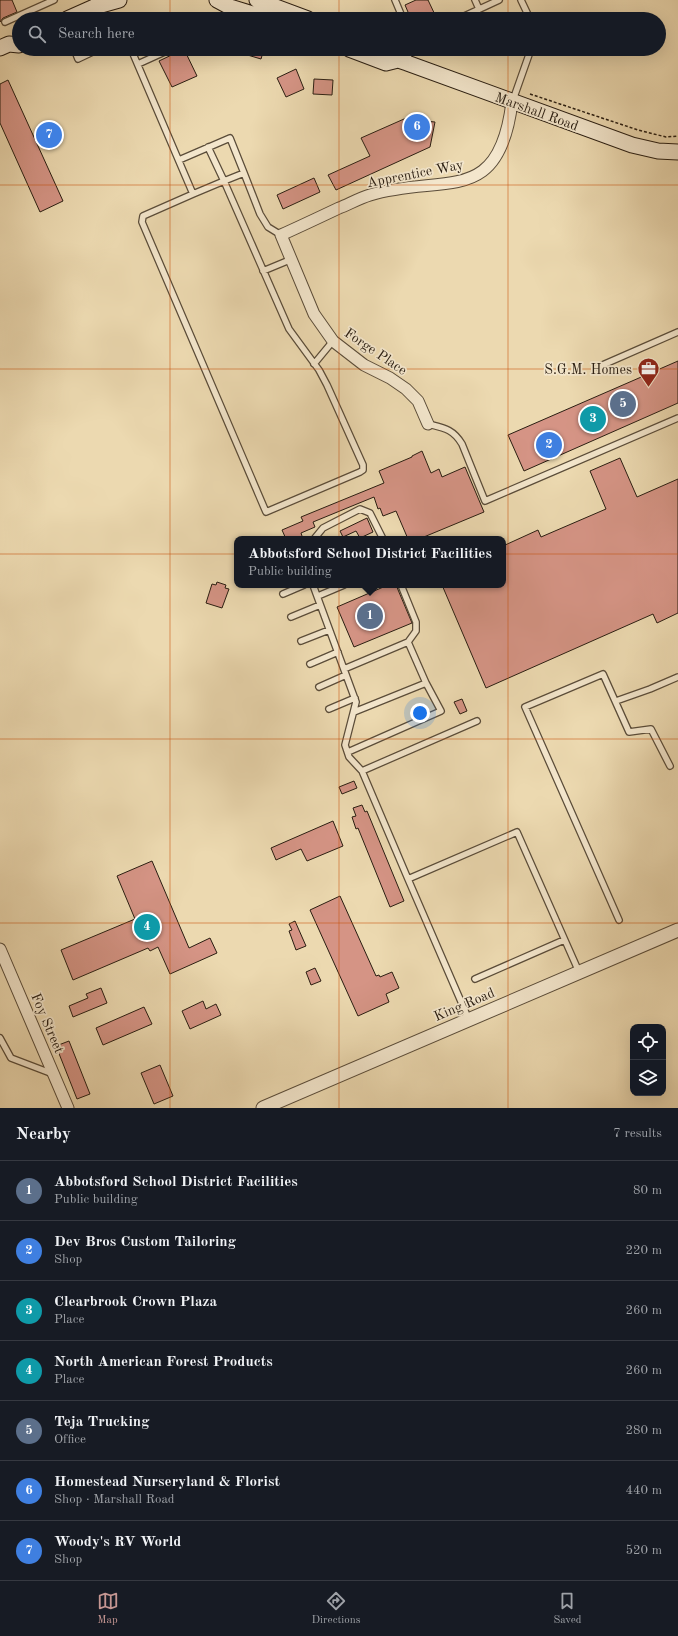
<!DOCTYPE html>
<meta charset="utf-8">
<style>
:root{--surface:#171b24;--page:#242831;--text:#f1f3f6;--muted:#9ea1a6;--line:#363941;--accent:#c59692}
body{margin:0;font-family:"Old Standard TT",serif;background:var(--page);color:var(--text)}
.controls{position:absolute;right:12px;bottom:12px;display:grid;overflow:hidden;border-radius:8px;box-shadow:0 4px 16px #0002}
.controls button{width:36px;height:36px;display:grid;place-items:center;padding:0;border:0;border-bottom:1px solid var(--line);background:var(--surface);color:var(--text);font:20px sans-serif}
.you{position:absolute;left:420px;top:713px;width:14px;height:14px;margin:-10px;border:3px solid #fff;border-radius:50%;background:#1a73e8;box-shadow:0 0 0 6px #1a73e833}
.badge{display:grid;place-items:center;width:26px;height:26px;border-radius:50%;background:var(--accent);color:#fff;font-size:13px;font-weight:700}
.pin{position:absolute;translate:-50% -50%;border:2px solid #fff;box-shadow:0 1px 4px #0006}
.popup{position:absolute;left:234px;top:536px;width:272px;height:52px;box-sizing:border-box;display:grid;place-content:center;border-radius:8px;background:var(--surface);filter:drop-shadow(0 1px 3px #0005);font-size:13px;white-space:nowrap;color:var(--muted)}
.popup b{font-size:15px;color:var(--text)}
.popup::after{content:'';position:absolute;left:50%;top:100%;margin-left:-8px;border:8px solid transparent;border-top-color:var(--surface)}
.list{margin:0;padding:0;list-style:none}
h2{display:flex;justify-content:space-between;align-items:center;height:52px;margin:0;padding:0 16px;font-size:17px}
h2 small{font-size:13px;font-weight:400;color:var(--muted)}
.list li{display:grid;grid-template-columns:26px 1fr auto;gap:12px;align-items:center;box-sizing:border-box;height:60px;padding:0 16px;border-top:1px solid var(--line)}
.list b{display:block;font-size:15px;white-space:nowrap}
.list p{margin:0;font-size:13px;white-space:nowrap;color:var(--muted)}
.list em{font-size:13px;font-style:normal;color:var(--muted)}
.icon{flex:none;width:22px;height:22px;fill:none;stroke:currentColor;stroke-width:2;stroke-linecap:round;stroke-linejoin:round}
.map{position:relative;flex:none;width:678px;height:1108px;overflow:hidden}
.search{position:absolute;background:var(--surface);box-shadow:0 4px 16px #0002;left:12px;right:12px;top:12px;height:44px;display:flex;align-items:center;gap:10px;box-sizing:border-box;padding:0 14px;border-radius:22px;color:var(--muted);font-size:15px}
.sheet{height:472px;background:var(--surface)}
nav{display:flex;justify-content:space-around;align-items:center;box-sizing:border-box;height:56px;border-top:1px solid var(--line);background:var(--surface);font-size:11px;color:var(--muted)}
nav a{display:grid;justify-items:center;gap:2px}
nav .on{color:var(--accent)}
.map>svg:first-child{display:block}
.building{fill:#d59485;stroke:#291d11}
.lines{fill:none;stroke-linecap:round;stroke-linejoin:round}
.service-casing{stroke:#5a4c39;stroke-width:8}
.minor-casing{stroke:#5a4c39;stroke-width:13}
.tertiary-casing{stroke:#5a4c39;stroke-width:15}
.secondary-casing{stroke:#291d11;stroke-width:17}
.path{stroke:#291d11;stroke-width:1.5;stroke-dasharray:3 2;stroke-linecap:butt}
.service{stroke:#f3e6cc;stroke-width:5.5}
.minor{stroke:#f3e6cc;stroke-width:11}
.tertiary{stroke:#f3e6cc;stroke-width:13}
.secondary{stroke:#f3e6cc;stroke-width:15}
.grid{fill:none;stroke:#cb500d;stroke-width:1;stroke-opacity:0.55}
.labels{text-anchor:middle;stroke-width:3.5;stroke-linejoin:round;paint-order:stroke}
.street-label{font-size:14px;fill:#291d11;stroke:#f3e6cc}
.poi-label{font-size:14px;fill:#291d11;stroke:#f3e6cc;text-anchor:end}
</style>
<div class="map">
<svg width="678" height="1108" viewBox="0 0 678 1108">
<rect width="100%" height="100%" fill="#ecd9b0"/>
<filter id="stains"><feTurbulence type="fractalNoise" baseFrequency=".005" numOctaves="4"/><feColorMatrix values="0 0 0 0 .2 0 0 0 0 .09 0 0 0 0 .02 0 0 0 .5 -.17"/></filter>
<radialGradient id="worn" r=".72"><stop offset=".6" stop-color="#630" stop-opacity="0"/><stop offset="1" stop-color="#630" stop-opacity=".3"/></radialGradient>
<path class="building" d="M0,0H12L17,12L3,18L0,22Z
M416,0H428L437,19H411L405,5Z
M184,49L197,76L172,87L159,61Z
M234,49H264L261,59L234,51Z
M296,69L304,89L286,97L277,78Z
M314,79L333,80L332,95L313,94Z
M8,80L63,201L40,212L0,123V84Z
M404,119L435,122L430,147L336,190L328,175L370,156L361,138Z
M314,178L320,192L283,209L277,195Z
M678,361V403L524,471L508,435Z
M422,451L431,473L439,469L442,477L465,467L484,512L419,539H408L396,511L383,516L380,508L378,509L374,497L313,522L315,527L301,533L303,539H286L282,530L303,521L301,517L384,483L379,471L412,457V456Z
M620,458L637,497L678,479V613L657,623L653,614L486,688L442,585H503V546L538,530L541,537L606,509L590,471Z
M367,518L373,532L360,538L356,531L343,537L340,531Z
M217,582L226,585L225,588L229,589L222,608L206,603L212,584L216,585Z
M388,585H396L412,623L354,647L337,607Z
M462,699L467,711L460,714L454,702Z
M354,781L357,788L342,794L339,787Z
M362,805L365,812L367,811L404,901L390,907L358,828L356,829L352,817L356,816L353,808Z
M333,821L343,846L307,861L301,849L276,860L271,848Z
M152,861L189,948L210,938L217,953L170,974L158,947L150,951L148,948L73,980L61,950L135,919L117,876Z
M340,896L376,976L379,975L380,977L392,972L399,988L386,994L389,1002L358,1016L310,910Z
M295,921L306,946L296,950L289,931L292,930L289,924Z
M315,968L321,981L311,985L306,972Z
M101,988L107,1003L73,1017L69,1006L88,998L86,994Z
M203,1001L206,1009L216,1004L221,1015L190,1029L182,1011Z
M144,1007L152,1024L103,1045L96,1028Z
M69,1041L90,1094L77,1099L56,1046Z
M160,1065L173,1096L154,1104L141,1073Z"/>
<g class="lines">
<defs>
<path id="service" d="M395,0L403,19
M475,0L479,9
M521,0L530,19
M458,19L499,0
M5,22L54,0
M74,49L78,59L99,49
M131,49L193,194L143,216L142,222L266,512L360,472L363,470V465L327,385L319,370L289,329L224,181L193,194
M407,62L410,49
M138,64L171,49
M513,100L531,49
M208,147L224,181L244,173L260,214L268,227L281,235
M179,160L230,138L244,173
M263,271L292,259
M314,364L333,341
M598,367L678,332
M428,424C444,428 453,429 462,444L485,501L678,418
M314,539L323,528L360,509L370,513L383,539
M313,585L356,702L345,745L349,757L362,771
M283,594L304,585
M318,596L344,585
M291,617L320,605
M301,641L329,630
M310,664L338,652
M344,669L408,642
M319,687L346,675
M616,701L650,689L678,677
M329,709L355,698
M354,712L426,683L408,642L416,631V622L401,585
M348,752L441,711L426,683
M408,879L362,771L477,721
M619,920L525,707L603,674L629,732L651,729L670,766
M475,979L564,940
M469,1020L408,879L517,832L579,972
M0,1038L11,1058L53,1074"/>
<path id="minor" d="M428,424L418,401L406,389L390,378L364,365L333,341L314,314L281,235C301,226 320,217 339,208C349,204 360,198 370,195C444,173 499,208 512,102
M0,949L68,1108"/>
<path id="tertiary" d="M263,1108L678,930"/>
<path id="secondary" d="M217,0L230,7L269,19
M257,0L308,19
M67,19L94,7L119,0
M0,48L9,44L19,45
M349,49L386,63L398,60L407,63L632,145L658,151L678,152
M388,49L392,50L398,60"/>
</defs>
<use href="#service" class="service-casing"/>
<use href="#minor" class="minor-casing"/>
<use href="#tertiary" class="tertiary-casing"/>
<use href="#secondary" class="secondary-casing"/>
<path class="path" d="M530,94L638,130L666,137L678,136"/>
<use href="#service" class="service"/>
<use href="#minor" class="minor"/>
<use href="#tertiary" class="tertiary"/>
<use href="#secondary" class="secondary"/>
</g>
<path class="grid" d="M170,0V19M339,0V19M508,0V19M170,49V1108M339,49V1108M508,49V1108M0,185H678M0,369H678M0,554H678M0,739H678M0,923H678"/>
<defs>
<symbol id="office-pin" viewBox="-11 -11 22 30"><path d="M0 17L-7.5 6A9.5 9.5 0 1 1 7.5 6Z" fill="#8f2418" stroke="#f3e6cc"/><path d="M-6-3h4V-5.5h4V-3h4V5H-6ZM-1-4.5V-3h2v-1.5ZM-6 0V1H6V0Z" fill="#fff"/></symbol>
</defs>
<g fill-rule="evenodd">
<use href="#office-pin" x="636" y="356" width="25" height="34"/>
</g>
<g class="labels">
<g class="street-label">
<text transform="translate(537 111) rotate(20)" y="5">Marshall Road</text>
<text transform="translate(415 173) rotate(-11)" y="5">Apprentice Way</text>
<text transform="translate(376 351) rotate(34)" y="5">Forge Place</text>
<text transform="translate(464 1004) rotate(-23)" y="5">King Road</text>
<text transform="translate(48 1023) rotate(67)" y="5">Foy Street</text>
</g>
<g class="poi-label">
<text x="632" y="374">S.G.M. Homes</text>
</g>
</g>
<rect width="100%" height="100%" filter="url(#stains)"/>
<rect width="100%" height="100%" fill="url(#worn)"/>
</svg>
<div class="controls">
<button><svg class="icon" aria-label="locate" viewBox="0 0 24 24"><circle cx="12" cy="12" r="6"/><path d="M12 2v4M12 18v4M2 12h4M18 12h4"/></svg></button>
<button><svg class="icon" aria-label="layers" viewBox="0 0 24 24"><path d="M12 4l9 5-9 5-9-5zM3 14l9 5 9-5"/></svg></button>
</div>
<div class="you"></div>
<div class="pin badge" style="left:370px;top:616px;background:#5c6f8a">1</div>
<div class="popup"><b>Abbotsford School District Facilities</b>Public building</div>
<div class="pin badge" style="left:549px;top:445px;background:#3f7fe0">2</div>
<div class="pin badge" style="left:593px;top:419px;background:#0f9aa8">3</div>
<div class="pin badge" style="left:147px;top:927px;background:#0f9aa8">4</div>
<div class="pin badge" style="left:623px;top:404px;background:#5c6f8a">5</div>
<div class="pin badge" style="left:417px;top:127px;background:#3f7fe0">6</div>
<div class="pin badge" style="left:49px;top:135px;background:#3f7fe0">7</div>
<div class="search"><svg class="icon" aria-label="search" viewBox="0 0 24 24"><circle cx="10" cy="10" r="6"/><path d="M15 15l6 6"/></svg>Search here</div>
</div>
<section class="sheet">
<h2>Nearby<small>7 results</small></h2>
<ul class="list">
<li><span class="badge" style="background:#5c6f8a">1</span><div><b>Abbotsford School District Facilities</b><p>Public building</p></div><em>80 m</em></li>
<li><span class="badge" style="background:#3f7fe0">2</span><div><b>Dev Bros Custom Tailoring</b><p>Shop</p></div><em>220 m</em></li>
<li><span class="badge" style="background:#0f9aa8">3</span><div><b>Clearbrook Crown Plaza</b><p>Place</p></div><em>260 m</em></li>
<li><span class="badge" style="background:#0f9aa8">4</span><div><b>North American Forest Products</b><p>Place</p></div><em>260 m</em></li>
<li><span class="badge" style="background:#5c6f8a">5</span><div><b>Teja Trucking</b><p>Office</p></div><em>280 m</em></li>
<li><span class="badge" style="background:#3f7fe0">6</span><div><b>Homestead Nurseryland &amp; Florist</b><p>Shop · Marshall Road</p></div><em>440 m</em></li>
<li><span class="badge" style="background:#3f7fe0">7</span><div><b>Woody's RV World</b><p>Shop</p></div><em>520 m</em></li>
</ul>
</section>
<nav>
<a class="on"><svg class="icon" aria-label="map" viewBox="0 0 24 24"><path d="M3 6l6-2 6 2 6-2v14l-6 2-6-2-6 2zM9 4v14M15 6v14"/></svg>Map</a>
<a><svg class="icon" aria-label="directions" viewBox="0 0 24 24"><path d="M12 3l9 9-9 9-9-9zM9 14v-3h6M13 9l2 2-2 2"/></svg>Directions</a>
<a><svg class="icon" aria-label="saved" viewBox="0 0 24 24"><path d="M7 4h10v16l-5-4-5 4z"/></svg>Saved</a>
</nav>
